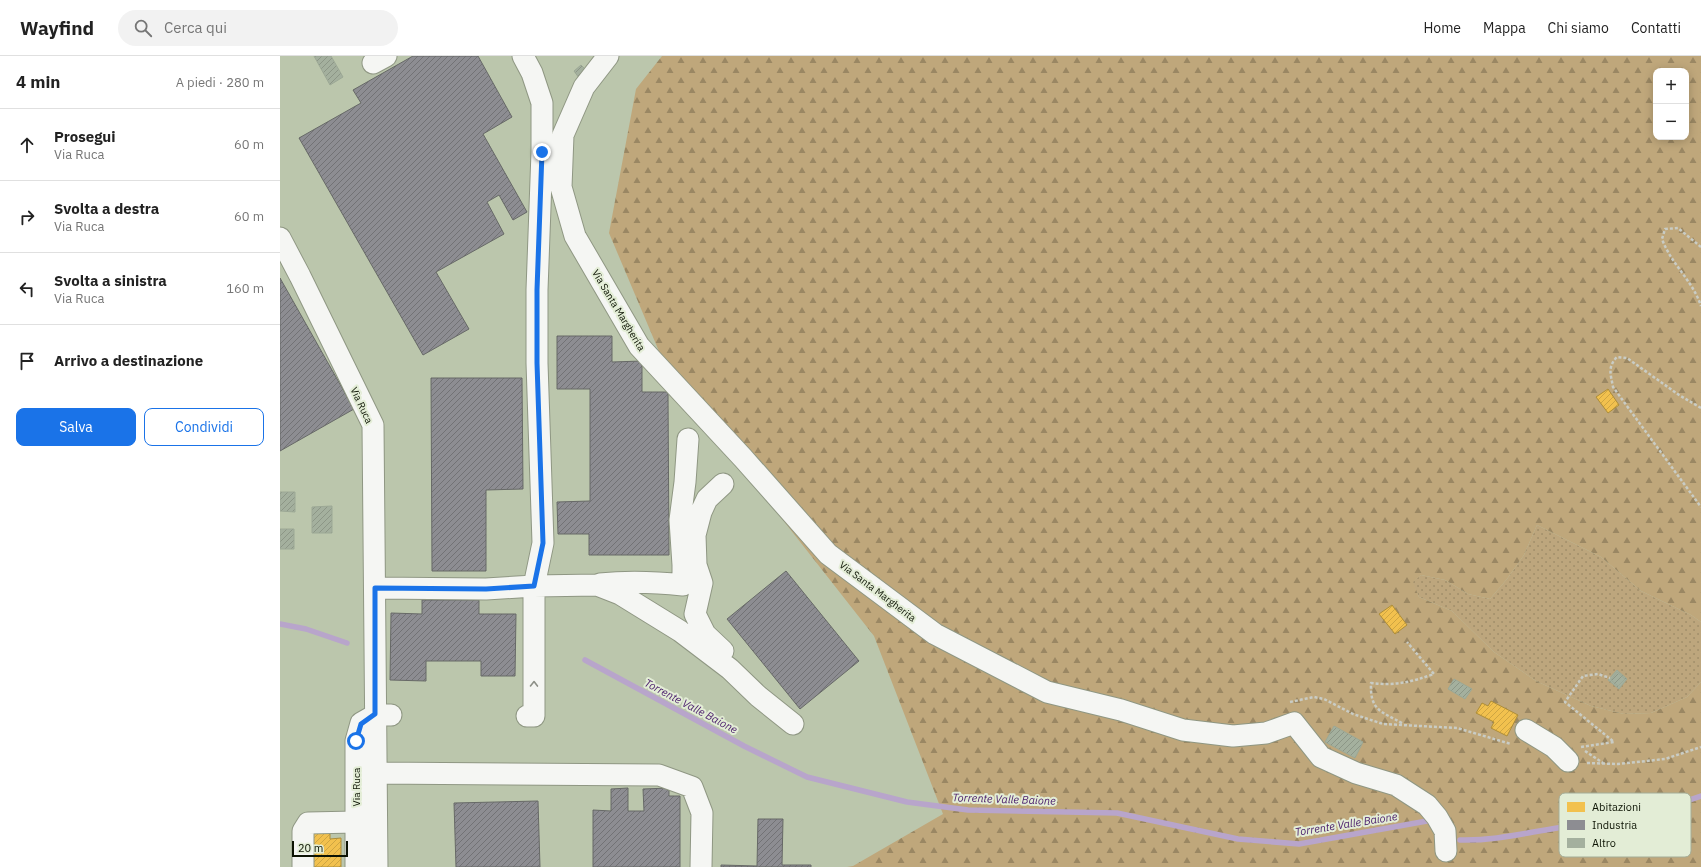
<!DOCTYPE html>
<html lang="it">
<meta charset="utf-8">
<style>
:root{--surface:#fff;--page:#f2f2f2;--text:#222;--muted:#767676;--line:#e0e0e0;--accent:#1a73e8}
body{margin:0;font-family:"IBM Plex Sans",sans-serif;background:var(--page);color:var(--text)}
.controls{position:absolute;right:12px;top:12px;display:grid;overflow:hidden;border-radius:8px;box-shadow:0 2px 10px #0003}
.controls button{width:36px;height:36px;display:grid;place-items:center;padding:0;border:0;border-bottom:1px solid var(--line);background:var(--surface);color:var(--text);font:20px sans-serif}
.scale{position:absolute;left:12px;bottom:10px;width:56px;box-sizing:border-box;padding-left:4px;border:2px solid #0d1404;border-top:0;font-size:11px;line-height:14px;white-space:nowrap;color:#0d1404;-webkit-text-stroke:3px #e3edd6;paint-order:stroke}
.stop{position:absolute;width:12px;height:12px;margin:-9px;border:3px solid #1a73e8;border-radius:50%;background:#fff}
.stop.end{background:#1a73e8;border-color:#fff;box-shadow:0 1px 4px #0008}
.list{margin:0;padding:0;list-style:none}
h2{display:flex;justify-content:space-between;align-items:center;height:52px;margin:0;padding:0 16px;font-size:17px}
h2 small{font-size:13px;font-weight:400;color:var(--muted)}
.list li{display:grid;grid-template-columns:26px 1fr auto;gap:12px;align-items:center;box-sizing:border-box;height:72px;padding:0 16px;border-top:1px solid var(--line)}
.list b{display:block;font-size:15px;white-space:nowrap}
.list p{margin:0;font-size:13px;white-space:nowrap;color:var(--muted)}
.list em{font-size:13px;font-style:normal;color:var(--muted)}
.actions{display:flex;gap:8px;padding:12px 16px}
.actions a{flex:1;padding:9px 0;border:1px solid var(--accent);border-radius:8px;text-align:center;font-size:14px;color:var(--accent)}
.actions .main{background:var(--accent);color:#fff}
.icon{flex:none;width:22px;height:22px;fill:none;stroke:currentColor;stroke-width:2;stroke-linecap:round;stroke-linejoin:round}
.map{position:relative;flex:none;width:1421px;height:811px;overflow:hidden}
header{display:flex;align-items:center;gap:24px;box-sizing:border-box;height:56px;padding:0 20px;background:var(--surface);border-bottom:1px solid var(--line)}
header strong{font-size:19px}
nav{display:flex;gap:22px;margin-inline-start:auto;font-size:14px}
.search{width:280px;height:36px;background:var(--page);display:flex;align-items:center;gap:10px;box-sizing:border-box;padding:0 14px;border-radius:22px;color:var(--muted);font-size:15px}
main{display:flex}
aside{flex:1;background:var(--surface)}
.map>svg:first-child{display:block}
.grass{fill:url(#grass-dots)}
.forest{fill:url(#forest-firs);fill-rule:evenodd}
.homes{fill:url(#homes-hatch);stroke:#ad8d38}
.industry{fill:url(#industry-hatch);stroke:#676967}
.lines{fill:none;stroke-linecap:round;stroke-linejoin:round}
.stream{stroke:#b8a5cb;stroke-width:5.5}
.building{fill:url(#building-hatch);stroke:#9ca895}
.minor-casing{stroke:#8f9783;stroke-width:23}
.path{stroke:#c9ccc5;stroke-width:2.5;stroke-dasharray:3 2;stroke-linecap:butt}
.minor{stroke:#f5f6f3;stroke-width:21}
.oneway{stroke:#8d9087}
.route{stroke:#1a73e8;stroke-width:5}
.labels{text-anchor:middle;stroke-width:4;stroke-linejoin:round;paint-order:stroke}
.street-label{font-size:10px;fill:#0d1404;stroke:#e3edd6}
.water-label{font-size:11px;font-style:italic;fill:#4d216e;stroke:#e3edd6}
.key{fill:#e3edd6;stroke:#a3ac97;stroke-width:1}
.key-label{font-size:11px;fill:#0d1404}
</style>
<header>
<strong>Wayfind</strong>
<div class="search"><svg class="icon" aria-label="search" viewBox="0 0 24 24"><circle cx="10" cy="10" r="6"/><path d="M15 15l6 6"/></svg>Cerca qui</div>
<nav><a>Home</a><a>Mappa</a><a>Chi siamo</a><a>Contatti</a></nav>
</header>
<main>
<aside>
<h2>4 min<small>A piedi · 280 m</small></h2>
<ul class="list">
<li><svg class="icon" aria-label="ahead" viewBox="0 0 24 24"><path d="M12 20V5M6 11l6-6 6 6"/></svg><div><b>Prosegui</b><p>Via Ruca</p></div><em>60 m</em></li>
<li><svg class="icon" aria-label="right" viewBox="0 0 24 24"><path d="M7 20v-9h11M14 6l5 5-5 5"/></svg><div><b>Svolta a destra</b><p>Via Ruca</p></div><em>60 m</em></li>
<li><svg class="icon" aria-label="left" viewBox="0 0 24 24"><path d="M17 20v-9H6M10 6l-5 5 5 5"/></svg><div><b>Svolta a sinistra</b><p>Via Ruca</p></div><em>160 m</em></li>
<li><svg class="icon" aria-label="arrive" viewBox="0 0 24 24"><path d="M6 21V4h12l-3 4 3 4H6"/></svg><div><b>Arrivo a destinazione</b></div></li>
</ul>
<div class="actions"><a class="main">Salva</a><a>Condividi</a></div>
</aside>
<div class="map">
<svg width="1421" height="811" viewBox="0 0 1421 811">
<defs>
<pattern id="grass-dots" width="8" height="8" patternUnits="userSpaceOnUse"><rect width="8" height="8" fill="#bda67d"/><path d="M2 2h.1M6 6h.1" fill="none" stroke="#a18e6a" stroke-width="1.8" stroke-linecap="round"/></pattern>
<pattern id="forest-firs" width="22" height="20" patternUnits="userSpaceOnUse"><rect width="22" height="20" fill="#bfa77b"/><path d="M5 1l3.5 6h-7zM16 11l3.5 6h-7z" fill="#9a8763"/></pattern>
<pattern id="homes-hatch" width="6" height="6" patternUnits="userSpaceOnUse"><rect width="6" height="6" fill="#f2c14e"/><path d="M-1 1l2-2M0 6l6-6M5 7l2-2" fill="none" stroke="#cea542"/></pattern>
<pattern id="industry-hatch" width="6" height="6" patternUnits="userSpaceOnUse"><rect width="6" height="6" fill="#8d8d92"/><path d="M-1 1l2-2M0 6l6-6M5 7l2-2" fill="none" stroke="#727275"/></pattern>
<pattern id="building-hatch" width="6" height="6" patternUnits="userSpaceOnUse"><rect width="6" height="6" fill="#a4b09e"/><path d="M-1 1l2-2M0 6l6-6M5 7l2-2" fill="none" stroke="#8c9686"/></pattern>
</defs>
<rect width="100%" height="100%" fill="#bbc6ac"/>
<path class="grass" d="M1257,469L1321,501L1361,535L1411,559L1421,566V626L1407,641L1371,657L1344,658L1311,650L1256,625L1214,596L1172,555L1139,541L1132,526L1141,519L1165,524L1188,538L1210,543L1227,523L1244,499Z"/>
<path class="forest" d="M382,0H1421V566L1411,559L1361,535L1321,501L1257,469L1244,499L1227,523L1210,543L1188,538L1165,524L1141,519L1133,526L1139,541L1172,555L1214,596L1256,625L1311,650L1344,658L1371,657L1407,641L1421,626V811H567L573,810L663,758L594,580L389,319L329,177L356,33ZM1376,15H1406V81H1376Z"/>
<path class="homes" d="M1328,333L1339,349L1328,357L1316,341Z
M1112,549L1127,569L1115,578L1099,558Z
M1211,645L1238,659L1227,680L1211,672L1214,666L1196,657L1202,647L1208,650Z
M32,775H50V783L61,782V811H33Z"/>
<path class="industry" d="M133,0H198L232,61L203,78L247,156L233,164L219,139L207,146L224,178L156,216L189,273L143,299L19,82L81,47L73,34Z
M0,222L74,353L0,395Z
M277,280H332V306L362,305V336H388L389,499H309V478H278L277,446L310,445V333H277Z
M151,322H242L243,433L206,434V515H152Z
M506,515L579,605L520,653L447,563Z
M142,544H199V558H236L235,620H201V605H146V625L110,624L111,557L142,558Z
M348,732V755H364L363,733L389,732V740H400V811H313V754L331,755V733Z
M258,745L260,811H176L174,747Z
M478,763H503L502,809H531V811H441V809L477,810Z"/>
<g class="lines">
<path class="stream" d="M0,568L26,573L67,587
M305,604L464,690L527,721L627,746L688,754L837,757L958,783L1019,788L1147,765
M1180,784C1213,785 1245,777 1277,772C1323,764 1377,756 1421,740"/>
</g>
<path class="building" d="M34,0H51L63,21L50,29Z
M301,9L307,15L299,22L294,15Z
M0,436H15V456L0,455Z
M52,450V477H32V451Z
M0,473H14V493H0Z
M1337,614L1347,623L1339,633L1328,624Z
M1337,616L1345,623L1338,630L1331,624Z
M1174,623L1192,633L1185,643L1168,633Z
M1054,670L1083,686L1075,702L1045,686Z"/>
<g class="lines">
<defs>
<path id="minor" d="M328,0L304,31L283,79L281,131L295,180L359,290L463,402L548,498L655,578L767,636L841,654L903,674L953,680L986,677L1014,667L1041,701L1076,717L1116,729L1147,749L1157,761L1165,775L1166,795
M93,7L106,0
M0,182L20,220L93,369L97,811
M320,528C348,525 375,526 403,529V509L400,464L405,426L408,383
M95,532L206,533L254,530L263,487L257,307V234L262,96V47L252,17L243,0
M443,595L425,578L415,558L422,527L416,509L415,479L421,456L427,443L443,428
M247,660H254V530L317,529L340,538L400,575L450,613L478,640L513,668
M1246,674L1274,691L1288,705
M95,717L379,719L412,731L422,757L421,811
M23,811V775L28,767L76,766
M76,811V685L81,667L95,659H111"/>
</defs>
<use href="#minor" class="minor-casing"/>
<path class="path" d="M1421,191L1398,172L1385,173L1382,183C1391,208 1413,225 1421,250
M1421,352L1399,339L1347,302L1337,301C1327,311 1331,319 1333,331L1421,451
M1010,646L1034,641L1044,643L1073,658L1103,668L1177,672L1231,688
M1122,667C1100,655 1090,654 1091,627C1116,630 1131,626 1154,618L1127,586
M1301,691L1334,686L1285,646L1303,620L1318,618L1330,622
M1305,695L1323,707
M1307,707L1338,708L1385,703L1421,691"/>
<use href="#minor" class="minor"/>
</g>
<defs><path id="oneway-chevron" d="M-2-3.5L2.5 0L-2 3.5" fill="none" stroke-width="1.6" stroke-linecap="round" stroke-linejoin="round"/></defs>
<use class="oneway" href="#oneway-chevron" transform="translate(254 628) rotate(-89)"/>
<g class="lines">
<path class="route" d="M76,685L81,668L95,658V532L206,533L254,530L263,487L257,307V234L262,96"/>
</g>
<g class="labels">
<g class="street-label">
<text transform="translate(339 254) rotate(59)" y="4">Via Santa Margherita</text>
<text transform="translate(82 349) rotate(65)" y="4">Via Ruca</text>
<text transform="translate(598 535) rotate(37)" y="4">Via Santa Margherita</text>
<text transform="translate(76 731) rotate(-90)" y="4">Via Ruca</text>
</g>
<g class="water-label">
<text transform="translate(411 650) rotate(28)" y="4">Torrente Valle Baione</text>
<text transform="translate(724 743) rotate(2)" y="4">Torrente Valle Baione</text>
<text transform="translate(1066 768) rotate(-9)" y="4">Torrente Valle Baione</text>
</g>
</g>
<rect x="1279" y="737" width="132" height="64" rx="6" class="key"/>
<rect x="1287" y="746" width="18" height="10" fill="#f2c14e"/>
<rect x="1287" y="764" width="18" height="10" fill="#8d8d92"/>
<rect x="1287" y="782" width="18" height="10" fill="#a4b09e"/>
<g class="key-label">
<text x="1312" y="755">Abitazioni</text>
<text x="1312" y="773">Industria</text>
<text x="1312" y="791">Altro</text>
</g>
</svg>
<div class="controls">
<button>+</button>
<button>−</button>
</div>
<div class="scale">20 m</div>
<div class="stop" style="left:76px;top:685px"></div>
<div class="stop end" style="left:262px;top:96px"></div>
</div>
</main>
